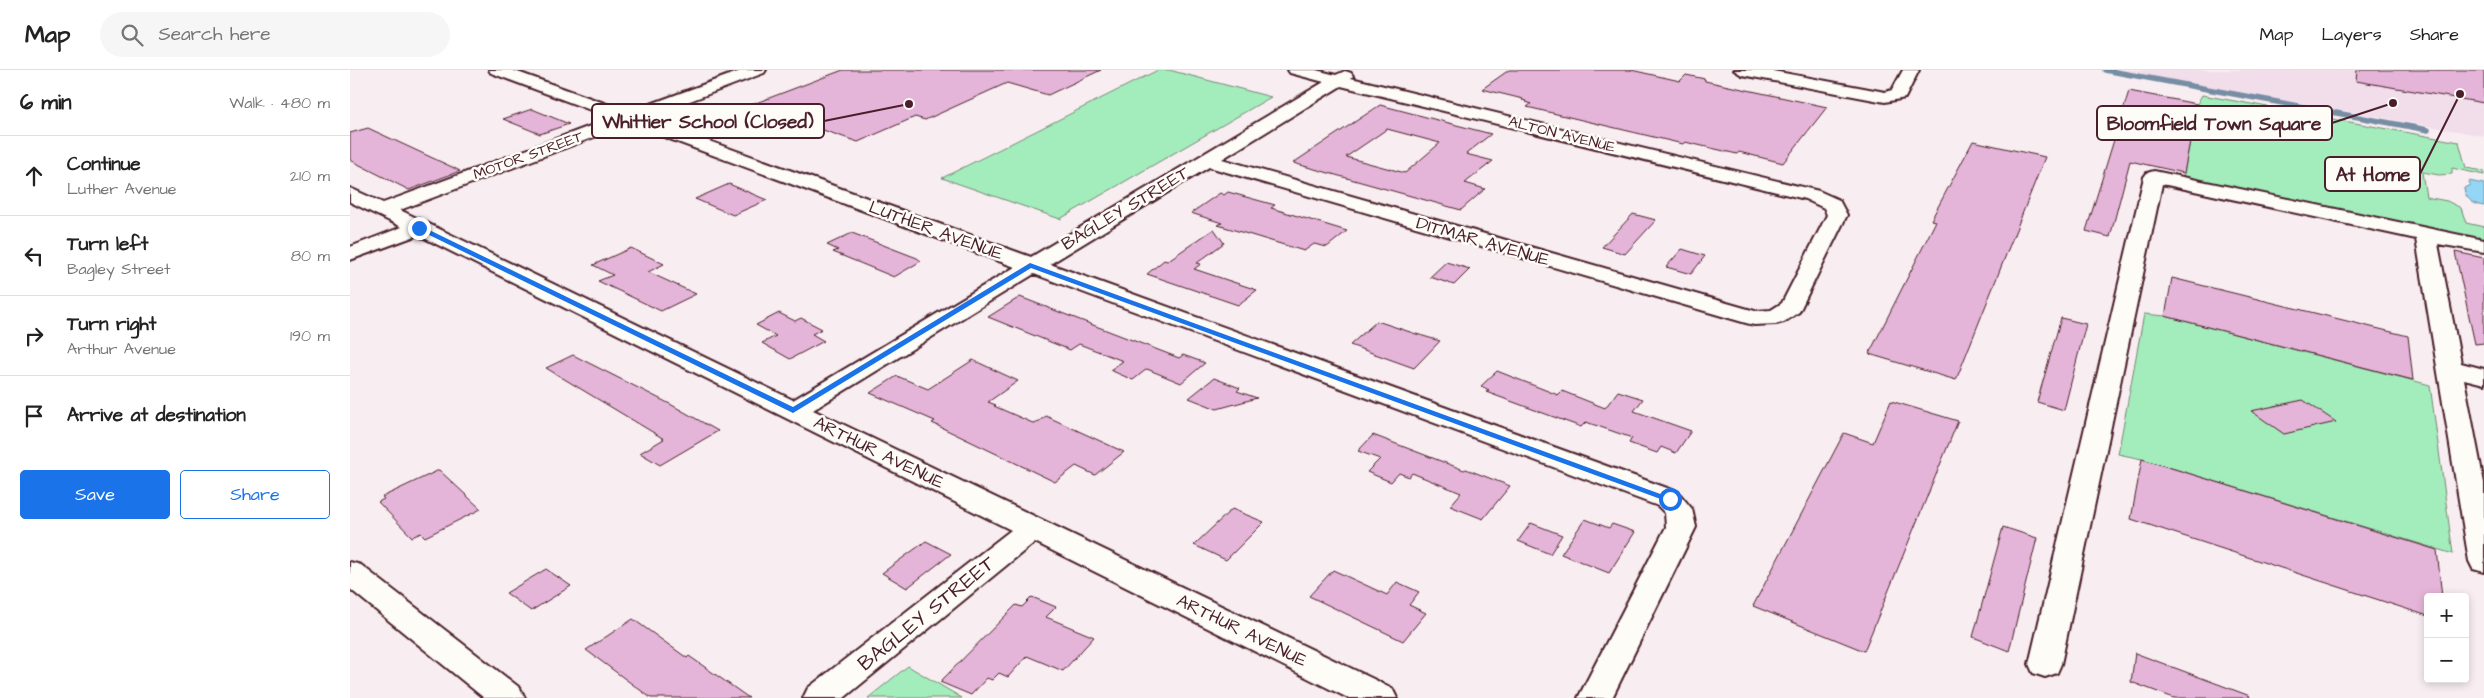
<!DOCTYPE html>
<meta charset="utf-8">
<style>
:root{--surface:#fff;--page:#f6f6f6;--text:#222;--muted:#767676;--line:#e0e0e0;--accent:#1a73e8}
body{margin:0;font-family:"Architects Daughter",sans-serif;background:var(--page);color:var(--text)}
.controls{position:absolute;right:15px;bottom:15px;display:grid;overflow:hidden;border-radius:5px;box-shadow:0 2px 8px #0003}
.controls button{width:45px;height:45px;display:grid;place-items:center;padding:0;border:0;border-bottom:1px solid var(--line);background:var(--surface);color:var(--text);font:25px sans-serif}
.stop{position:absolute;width:15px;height:15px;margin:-11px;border:4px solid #1a73e8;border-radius:50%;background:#fff}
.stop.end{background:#1a73e8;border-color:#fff;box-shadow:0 1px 5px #0008}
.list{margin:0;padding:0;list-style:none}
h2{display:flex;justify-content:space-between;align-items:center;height:65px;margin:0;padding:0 20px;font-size:21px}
h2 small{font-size:16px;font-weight:400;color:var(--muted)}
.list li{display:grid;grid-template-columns:32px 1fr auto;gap:15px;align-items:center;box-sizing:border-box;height:80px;padding:0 20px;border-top:1px solid var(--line)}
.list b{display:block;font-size:19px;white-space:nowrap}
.list p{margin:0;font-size:16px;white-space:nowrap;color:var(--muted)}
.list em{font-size:16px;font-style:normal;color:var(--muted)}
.actions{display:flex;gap:10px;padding:15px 20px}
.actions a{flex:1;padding:11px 0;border:1px solid var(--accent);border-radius:5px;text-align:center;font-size:18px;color:var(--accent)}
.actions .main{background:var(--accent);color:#fff}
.icon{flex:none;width:28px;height:28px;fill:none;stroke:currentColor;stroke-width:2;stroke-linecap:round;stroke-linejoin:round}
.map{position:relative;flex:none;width:2134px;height:628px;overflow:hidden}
header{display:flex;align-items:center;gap:30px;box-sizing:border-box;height:70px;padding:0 25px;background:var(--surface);border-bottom:1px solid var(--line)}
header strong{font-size:24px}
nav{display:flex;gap:28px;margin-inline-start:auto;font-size:18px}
.search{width:350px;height:45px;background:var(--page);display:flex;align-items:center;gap:12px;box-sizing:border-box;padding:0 18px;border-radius:28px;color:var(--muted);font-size:19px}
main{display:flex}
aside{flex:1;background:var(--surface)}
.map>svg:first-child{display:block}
.built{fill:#f2ddea}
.green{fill:#a3edbc;stroke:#768674}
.water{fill:#93d6f5;stroke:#768da4}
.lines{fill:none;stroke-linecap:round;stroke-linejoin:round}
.stream{stroke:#768da4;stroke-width:5.5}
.building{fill:#e4b5d8;stroke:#4a1f2b;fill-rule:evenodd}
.street-casing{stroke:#4a1f2b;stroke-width:4}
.street{fill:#fdfcf7;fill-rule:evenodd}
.route{fill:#1a73e8}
.labels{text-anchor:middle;stroke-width:5;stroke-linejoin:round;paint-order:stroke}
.far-street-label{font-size:15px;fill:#4a1f2b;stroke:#fdfcf7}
.street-label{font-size:18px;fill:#4a1f2b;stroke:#fdfcf7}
.near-street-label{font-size:21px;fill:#4a1f2b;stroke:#fdfcf7}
.leader{fill:none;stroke:#4a1f2b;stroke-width:2}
.callout-dot{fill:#4a1f2b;stroke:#fdfcf7;stroke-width:2}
.callout{fill:#fdfcf7;stroke:#4a1f2b;stroke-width:2}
.callout-label{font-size:19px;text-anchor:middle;font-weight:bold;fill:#4a1f2b}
</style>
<header>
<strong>Map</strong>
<div class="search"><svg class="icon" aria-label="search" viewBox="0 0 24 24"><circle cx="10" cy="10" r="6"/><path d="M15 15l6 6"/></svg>Search here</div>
<nav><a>Map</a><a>Layers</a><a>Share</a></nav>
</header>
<main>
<aside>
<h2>6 min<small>Walk · 480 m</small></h2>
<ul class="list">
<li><svg class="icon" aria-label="ahead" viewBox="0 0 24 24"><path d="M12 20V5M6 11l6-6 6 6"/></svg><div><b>Continue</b><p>Luther Avenue</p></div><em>210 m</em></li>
<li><svg class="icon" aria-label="left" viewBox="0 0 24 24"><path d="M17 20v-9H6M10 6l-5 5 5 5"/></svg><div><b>Turn left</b><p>Bagley Street</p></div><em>80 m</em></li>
<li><svg class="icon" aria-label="right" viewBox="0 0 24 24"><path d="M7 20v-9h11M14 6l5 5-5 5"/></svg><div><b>Turn right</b><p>Arthur Avenue</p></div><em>190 m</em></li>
<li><svg class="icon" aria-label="arrive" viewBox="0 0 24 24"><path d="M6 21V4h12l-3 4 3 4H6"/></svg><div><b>Arrive at destination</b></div></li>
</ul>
<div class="actions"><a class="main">Save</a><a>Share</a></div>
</aside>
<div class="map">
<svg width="2134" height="628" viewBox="0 0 2134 628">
<rect width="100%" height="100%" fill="#f8eef1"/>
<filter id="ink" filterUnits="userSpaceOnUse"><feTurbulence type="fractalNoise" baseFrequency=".02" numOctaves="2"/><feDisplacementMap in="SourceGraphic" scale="10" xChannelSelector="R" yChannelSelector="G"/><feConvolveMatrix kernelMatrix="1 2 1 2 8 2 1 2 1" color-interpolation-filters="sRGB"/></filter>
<g filter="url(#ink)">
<path class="built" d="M1768,0H2134V66Z"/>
<path class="green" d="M808,0H819L921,27L710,149L592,108Z
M1852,25L2109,72L2116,98L2134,101V105L2102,98V104L2089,105L2072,102L2076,127L2097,131L2111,138L2116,153L2134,157V170L1833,108L1847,34Z
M1794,244L1815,246L2080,315L2103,484L1792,389L1768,384Z
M558,596L612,628H518Z"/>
<path class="water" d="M2119,111L2134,114V136C2124,135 2115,129 2114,118L2120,115Z"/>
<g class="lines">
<path class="stream" d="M1755,0L2078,60"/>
</g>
<path class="building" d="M493,0H751L698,25L657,13L575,50L565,47L508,72L470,59L465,61L450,56L444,58L390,39Z
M1159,0H1281L1330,11L1336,5L1355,9V11L1477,37L1433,93L1389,82L1387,84L1335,72L1333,74L1177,37L1181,34L1175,32L1176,31L1172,30L1173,29L1132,19Z
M2007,0H2134V33L2006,11Z
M1779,21L1847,34L1834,103L1780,91L1760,167L1736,161Z
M1030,35L1141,64L1116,84L1143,91L1115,113L1135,119L1111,140L943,93ZM1037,59L1090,73L1055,103L996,87Z
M182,39L219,54L190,64L153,49Z
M18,58L102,97L110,101L59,120L0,90V63Z
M1623,71L1695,87L1606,310L1519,284L1586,151L1581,150Z
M379,114L417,130L383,145L345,129Z
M878,122L925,135L921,138L997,161L977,177L964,174L954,181L868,155L872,153L841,143L870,123L874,125Z
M1283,144L1306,150L1275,184L1252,177Z
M864,159L874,173L847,193L851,194L844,199L907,220L888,235L797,204L814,190L817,191Z
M502,163L567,188L571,191L544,207L483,182L488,180L477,175Z
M281,178L314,194L298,202L346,224L311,241L248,211L263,205L243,195Z
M1332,179L1355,186L1341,204L1316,197Z
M2105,182L2134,188V273L2125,274Z
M1096,192L1120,199L1104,215L1080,207Z
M1822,208L2058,266L2063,310L1815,246Z
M670,227L829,288L833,285L855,293L831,313L797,299L783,310L760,300L773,291L729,274L720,280L638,247Z
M429,243L445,251L451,248L472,259L462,264L474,271L440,289L412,273L426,266L406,255Z
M1711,248L1736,254L1714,340L1687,332Z
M1027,251L1063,263L1090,271L1064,298L1000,275Z
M223,285L320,334L368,361L310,395L290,383L314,369L196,298Z
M623,290L668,311L638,332L646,335L644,336L685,354L696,346L774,382L745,405L726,396L705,412L582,353L585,351L520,323L547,306L578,319Z
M1147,301L1208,325L1212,321L1255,338L1268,321L1293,329L1284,341L1341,361L1326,383L1311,377L1307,383L1279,373L1282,368L1236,352L1231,357L1136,322L1139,320L1131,316Z
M864,308L890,318L887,321L907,328L867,339L839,328Z
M1953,330L1986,352L1934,364L1901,341Z
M1541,331L1608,351L1514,581L1403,536L1494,363L1523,373Z
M1023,365L1114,400L1116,399L1160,416L1133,449L1100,436L1111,423L1062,403L1059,407L1049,403L1041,412L1017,402L1030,389L1008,381Z
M1792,389L2087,480L2092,527H2078V546L1781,449Z
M89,400L131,439L75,467L71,463L62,467L28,432L34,429L32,427Z
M882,439L914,452L876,490L844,475Z
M1235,449L1259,458L1262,454L1285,462L1259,503L1211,484Z
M1181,453L1212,465L1200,484L1168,471Z
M1653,457L1687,468L1659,581L1623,567Z
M576,471L601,484L557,518L532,503Z
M196,499L221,516L181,541L156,523Z
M983,500L1037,525L1047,512L1069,522L1059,535L1076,543L1053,571L959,526Z
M682,527L706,537L696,547L744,567L713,601L677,586L658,607L649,603L642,610L637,608L621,625L590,612L666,535L672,537Z
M283,549L337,588L339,586L399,628H301L236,580Z
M1785,583L1900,626L1899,628H1824L1781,612Z"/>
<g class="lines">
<defs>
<path id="street" d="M139,0H162L279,42L393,0H416L414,3L295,48L681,187L974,12L940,3L938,0H966L986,5L995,1L1001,3L1003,6L1001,8L1469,121L1489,130L1497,145L1449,242L1434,252L1426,254L1404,255L1396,253L859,97L700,194L1328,422L1342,439L1346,457L1262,628H1228L1316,457L1315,443L1308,436L684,204L463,340L1042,618L1047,628H998L685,472L494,628H453L458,618L661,460L68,165L0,190V177L52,157L0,132V118L33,133L262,48L141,3ZM991,16L1455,129L1474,138L1477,145L1432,233L1421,240L1405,241L872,89ZM279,54L665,197L443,330L50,140Z
M1384,0H1418L1535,22L1542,20L1553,0H1569L1555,28L1535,32L1392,5Z
M1804,101L2134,170V182L2088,174L2111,293L2134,299V314L2114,309L2134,413V502L2123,499L2119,491L2066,169L1812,114L1711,594L1707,603L1695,607L1683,603L1679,594L1794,107L1797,103Z
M0,492L11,495L170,618L175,628H134L0,519Z"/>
</defs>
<use href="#street" class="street-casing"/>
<use href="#street" class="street"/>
</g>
</g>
<path class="route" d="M67,156H71L443,337L680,193L1324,429L1323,431H1316L681,198L443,343L67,159Z"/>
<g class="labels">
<g class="far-street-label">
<text transform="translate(1212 64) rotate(14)" y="5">ALTON AVENUE</text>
<text transform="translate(178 85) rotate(-20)" y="5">MOTOR STREET</text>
</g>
<g class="street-label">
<text transform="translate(775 138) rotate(-31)" y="6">BAGLEY STREET</text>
<text transform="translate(586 160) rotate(20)" y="6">LUTHER AVENUE</text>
<text transform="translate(1133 171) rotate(16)" y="6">DITMAR AVENUE</text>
<text transform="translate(529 382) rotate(26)" y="6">ARTHUR AVENUE</text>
<text transform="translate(892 560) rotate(26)" y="6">ARTHUR AVENUE</text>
</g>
<g class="near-street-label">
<text transform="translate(576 543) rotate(-39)" y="7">BAGLEY STREET</text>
</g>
</g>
<path class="leader" d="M559 34L474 51M2043 33L1982 53M2110 24L2070 104"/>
<g class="callout-dot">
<circle cx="559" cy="34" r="5"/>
<circle cx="2043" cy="33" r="5"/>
<circle cx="2110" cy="24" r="5"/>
</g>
<g class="callout">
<rect x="242" y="34" width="232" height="34" rx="5"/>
<rect x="1747" y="36" width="235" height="34" rx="5"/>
<rect x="1975" y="87" width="95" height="34" rx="5"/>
</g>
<g class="callout-label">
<text x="358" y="58">Whittier School (Closed)</text>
<text x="1864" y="60">Bloomfield Town Square</text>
<text x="2023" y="111">At Home</text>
</g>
</svg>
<div class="controls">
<button>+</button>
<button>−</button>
</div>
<div class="stop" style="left:1320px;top:429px"></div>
<div class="stop end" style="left:69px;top:158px"></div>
</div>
</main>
